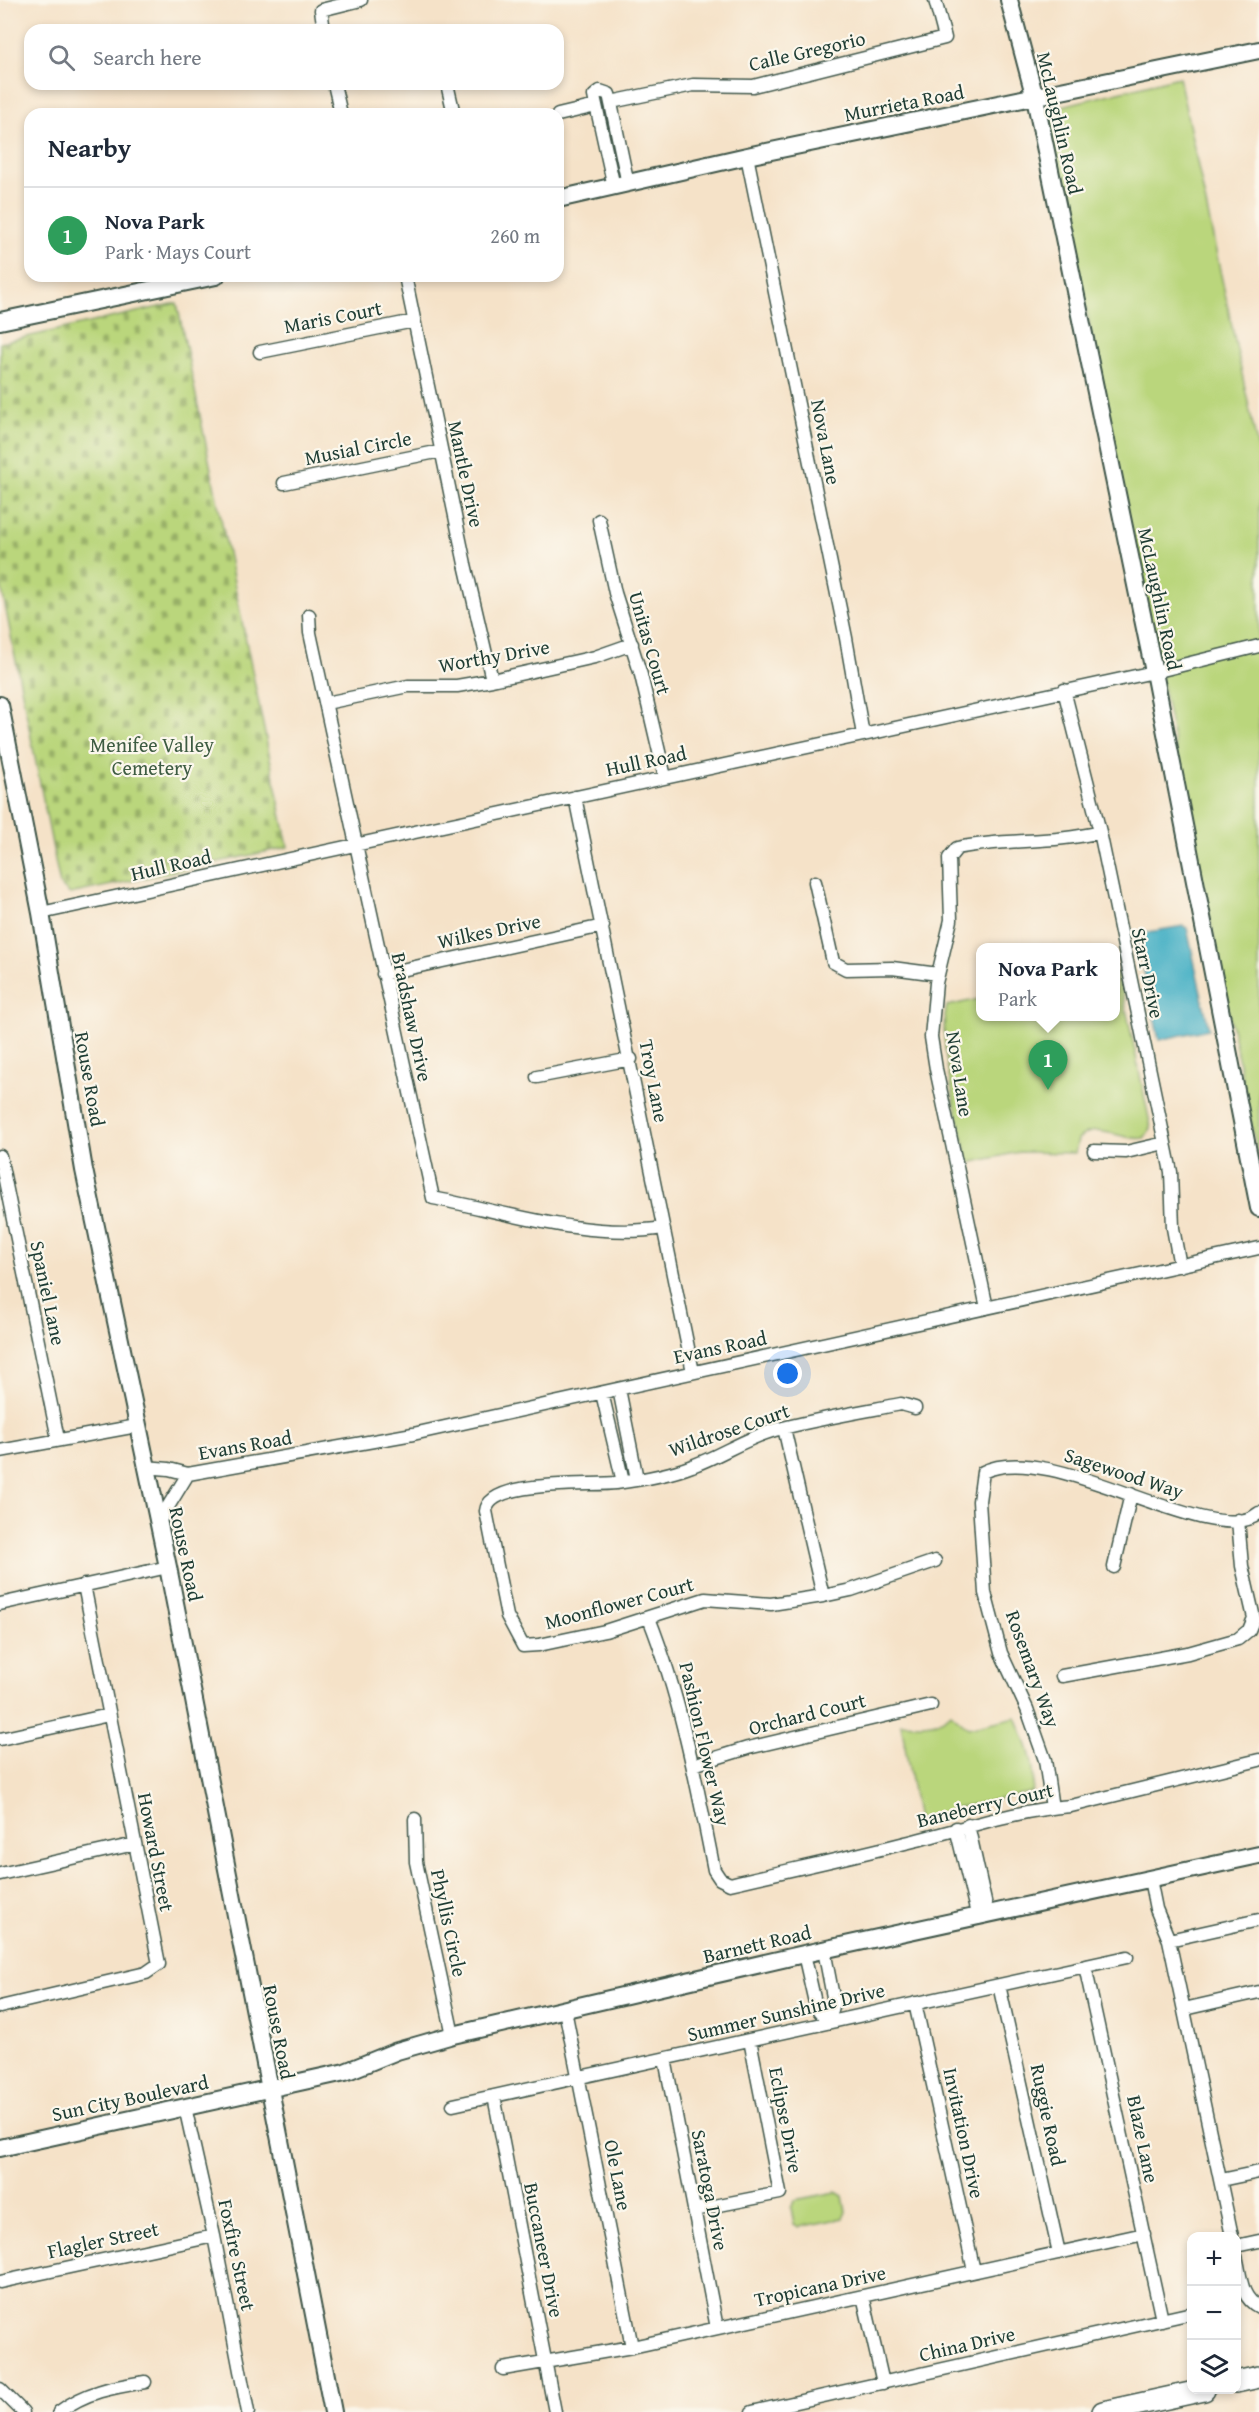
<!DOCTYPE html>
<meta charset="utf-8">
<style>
:root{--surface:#fff;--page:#f2f2f3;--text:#1f2937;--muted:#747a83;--line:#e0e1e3;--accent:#0b8043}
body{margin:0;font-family:"Gentium Book Plus",serif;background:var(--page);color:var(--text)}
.controls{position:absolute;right:18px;bottom:18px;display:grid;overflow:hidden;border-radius:12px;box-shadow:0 3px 9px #0003}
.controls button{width:54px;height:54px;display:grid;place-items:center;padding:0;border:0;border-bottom:2px solid var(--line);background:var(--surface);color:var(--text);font:30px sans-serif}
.you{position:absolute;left:788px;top:1374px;width:21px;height:21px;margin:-15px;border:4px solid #fff;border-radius:50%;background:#1a73e8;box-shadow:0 0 0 9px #1a73e833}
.badge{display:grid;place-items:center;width:39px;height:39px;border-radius:50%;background:var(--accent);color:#fff;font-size:20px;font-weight:700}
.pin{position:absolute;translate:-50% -50px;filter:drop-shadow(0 2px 3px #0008)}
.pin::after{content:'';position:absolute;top:32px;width:21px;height:18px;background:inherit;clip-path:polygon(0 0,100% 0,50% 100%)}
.popup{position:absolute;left:976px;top:943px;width:144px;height:78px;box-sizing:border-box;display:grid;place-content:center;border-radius:12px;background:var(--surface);filter:drop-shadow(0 2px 4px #0005);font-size:20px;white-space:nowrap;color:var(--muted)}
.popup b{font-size:22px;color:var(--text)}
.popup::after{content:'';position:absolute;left:50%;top:100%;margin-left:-12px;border:12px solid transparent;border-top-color:var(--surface)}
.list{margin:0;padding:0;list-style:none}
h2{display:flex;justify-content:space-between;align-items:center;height:78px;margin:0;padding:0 24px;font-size:26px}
h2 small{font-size:20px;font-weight:400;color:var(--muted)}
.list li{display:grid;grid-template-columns:39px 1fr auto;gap:18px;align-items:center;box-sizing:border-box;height:96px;padding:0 24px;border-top:2px solid var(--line)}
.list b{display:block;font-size:22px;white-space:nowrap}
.list p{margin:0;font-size:20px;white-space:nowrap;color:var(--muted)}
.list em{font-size:20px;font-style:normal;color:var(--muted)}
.icon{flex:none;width:33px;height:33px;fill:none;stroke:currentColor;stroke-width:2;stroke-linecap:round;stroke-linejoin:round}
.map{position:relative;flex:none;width:1259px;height:2412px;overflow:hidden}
.search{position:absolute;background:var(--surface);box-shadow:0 3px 9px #0003;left:24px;top:24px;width:540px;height:66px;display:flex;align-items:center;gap:15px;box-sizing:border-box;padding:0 21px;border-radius:18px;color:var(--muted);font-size:22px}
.panel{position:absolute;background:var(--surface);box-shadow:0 3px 9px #0003;left:24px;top:108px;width:540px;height:174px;border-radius:18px}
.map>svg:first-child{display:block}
.green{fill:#bad67c;stroke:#6c8a58;stroke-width:1.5}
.cemetery{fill:url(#cemetery-stones);stroke:#6c8a58;stroke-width:1.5}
.water{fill:#47b0c5;stroke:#33767c;stroke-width:1.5}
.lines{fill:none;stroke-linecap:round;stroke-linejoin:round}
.street-casing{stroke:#3f564a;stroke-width:15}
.secondary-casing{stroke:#3f564a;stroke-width:20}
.highway-casing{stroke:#3f564a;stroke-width:24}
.street{stroke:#fff;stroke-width:12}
.secondary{stroke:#fff;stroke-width:16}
.highway{stroke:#fff;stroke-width:21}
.labels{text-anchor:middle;stroke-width:4.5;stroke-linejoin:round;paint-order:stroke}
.street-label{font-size:20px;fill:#1f3d34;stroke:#fbf7ec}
.park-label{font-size:20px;fill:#3e5c42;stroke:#fbf7ec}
</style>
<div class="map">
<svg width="1259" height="2412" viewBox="0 0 1259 2412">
<defs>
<pattern id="cemetery-stones" width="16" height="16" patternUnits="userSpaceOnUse" patternTransform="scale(1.5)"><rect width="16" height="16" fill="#bad67c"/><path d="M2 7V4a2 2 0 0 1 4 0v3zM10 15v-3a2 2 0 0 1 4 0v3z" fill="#97af66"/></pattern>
</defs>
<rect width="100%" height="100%" fill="#fbf7ec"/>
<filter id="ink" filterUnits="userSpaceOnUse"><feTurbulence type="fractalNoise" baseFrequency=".0167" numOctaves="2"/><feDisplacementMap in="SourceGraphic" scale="12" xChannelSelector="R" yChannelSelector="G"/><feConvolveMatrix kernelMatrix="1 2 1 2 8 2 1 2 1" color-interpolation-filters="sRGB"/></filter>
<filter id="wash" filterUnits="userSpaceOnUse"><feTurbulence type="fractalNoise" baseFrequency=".008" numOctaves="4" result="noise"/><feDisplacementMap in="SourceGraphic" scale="24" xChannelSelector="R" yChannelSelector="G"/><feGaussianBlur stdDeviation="1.35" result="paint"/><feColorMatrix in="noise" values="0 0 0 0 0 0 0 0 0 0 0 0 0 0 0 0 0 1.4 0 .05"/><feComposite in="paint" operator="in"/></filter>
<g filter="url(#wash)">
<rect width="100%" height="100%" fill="#f5e2c8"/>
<path class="green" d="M1179,77L1259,454V1161L1046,110Z
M1116,971H1118L1151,1128L1144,1138C1122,1142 1096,1120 1078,1139L1075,1153L1019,1152L969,1163C960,1121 936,1047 947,1006L980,999V1016H1116Z
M951,1713L968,1728L1016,1717C1025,1739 1038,1768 1032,1792L953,1809L918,1820L901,1723C918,1724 938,1727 951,1713Z
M836,2192L843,2196L846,2212L843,2218L799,2227L794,2224L791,2208L795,2200Z"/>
<path class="cemetery" d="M177,303L288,847L70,894L60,885L0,580V343Z"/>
<path class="water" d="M1183,926L1187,928L1209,1029L1159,1040L1136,934Z"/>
</g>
<g filter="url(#ink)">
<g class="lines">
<defs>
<path id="street" d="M324,30L321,10L361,0
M334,84L341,114
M447,84L454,114
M611,102L693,85L753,86L945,38L935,0
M558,115L596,106
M747,156L846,638L863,735
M614,187L594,96L600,91L609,94L628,184
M405,276L465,564L492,680
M260,352L414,321
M284,483L441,451
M599,520L615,593L641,675L665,777
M309,615L310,633L433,1198C505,1212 589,1240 663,1228
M1064,690L1100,832L1171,1172L1173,1228L1180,1266
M326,703L408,686H457L492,680L595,657L632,644
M575,797L693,1372
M815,882L833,962L846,969L892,968L938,974
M41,913L1154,672L1259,646
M383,974L603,926
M537,1077L631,1059
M1094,1151L1126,1152L1165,1143
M0,1156L58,1439
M987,1308L936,1069L931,1037L936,983L951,920L949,858L957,848C1004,838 1053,844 1100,832
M619,1389L637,1479
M602,1393L623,1482
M915,1408L901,1404C859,1412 816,1419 775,1430C746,1438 720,1456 692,1466C669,1475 640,1480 616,1483C590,1486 489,1479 486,1511L507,1616L523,1646L539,1645L605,1631L705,1599L771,1604L823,1596L851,1590L935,1561
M784,1428L823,1596
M0,1451L137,1426
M145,1467L169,1469L188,1474L413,1434L1259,1248
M158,1523L188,1474
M1114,1567L1131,1494
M0,1604L168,1567
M649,1618C681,1699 697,1785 714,1870L720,1879L730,1884C789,1870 847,1858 905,1843C960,1830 1014,1810 1071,1806L1259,1760
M1062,1676L1188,1653L1238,1639L1249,1630L1254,1618L1242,1566L1238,1520
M0,1739L109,1715
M693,1765L748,1748L931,1705
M1052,1808L1045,1760L1027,1709L1001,1653L985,1593L979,1501L983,1472C1052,1437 1213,1553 1259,1513
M415,1819L416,1862L453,2035
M968,1825L988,1915
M956,1828L978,1918
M0,1874L135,1844
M1150,1879L1156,1909L1169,1940L1232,2236
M1169,1940L1259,1920
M824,1950L834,2002L829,2022
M804,1954L816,2007L829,2022
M1085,1966L1162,2320
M999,1985L1059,2253
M915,2003L974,2271
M0,2007L146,1973L159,1964L84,1585
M1184,2009L1259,1992
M565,2010L632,2347
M665,2059L717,2328
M494,2096L555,2412
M453,2105L1127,1957
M185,2107L214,2236L248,2412
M1221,2180L1259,2172
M694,2210L780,2193L750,2040
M1236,2246L1259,2241
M1236,2256C1241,2275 1240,2298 1259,2307
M0,2282L214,2236
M863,2296L883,2383
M503,2369L632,2347L1144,2234
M0,2389L23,2412
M59,2412C85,2392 113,2387 145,2382
M752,2412L1192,2313"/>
<path id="secondary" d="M1009,0L1035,98L1154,672L1259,1208
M558,199L747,156L1259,50
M0,321L216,276
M0,705L41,913L84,1170L168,1567L333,2412
M0,2148L345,2072L397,2051L453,2035L804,1954L1259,1855"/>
<path id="highway" d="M1236,2382L1259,2377
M1103,2412L1204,2390"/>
</defs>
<use href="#street" class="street-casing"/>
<use href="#secondary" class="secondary-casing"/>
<use href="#highway" class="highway-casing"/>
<use href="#street" class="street"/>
<use href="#secondary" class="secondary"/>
<use href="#highway" class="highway"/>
</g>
</g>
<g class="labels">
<g class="street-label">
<text transform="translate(807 51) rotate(-13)" y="7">Calle Gregorio</text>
<text transform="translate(904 103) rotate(-11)" y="7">Murrieta Road</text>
<text transform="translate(1060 123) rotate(77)" y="7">McLaughlin Road</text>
<text transform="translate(333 317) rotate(-11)" y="7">Maris Court</text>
<text transform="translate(826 442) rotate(79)" y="7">Nova Lane</text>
<text transform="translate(358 448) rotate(-11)" y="7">Musial Circle</text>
<text transform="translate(466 474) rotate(78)" y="7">Mantle Drive</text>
<text transform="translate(1160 599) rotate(78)" y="7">McLaughlin Road</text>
<text transform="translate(650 643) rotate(74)" y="7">Unitas Court</text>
<text transform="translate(494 656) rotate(-10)" y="7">Worthy Drive</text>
<text transform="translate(646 761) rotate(-12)" y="7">Hull Road</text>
<text transform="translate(171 865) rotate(-13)" y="7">Hull Road</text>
<text transform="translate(489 931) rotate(-12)" y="7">Wilkes Drive</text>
<text transform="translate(1148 973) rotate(78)" y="7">Starr Drive</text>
<text transform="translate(412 1017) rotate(78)" y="7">Bradshaw Drive</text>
<text transform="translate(960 1074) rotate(81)" y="7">Nova Lane</text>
<text transform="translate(90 1079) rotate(80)" y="7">Rouse Road</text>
<text transform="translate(654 1081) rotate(79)" y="7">Troy Lane</text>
<text transform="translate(48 1293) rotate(78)" y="7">Spaniel Lane</text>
<text transform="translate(720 1347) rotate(-12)" y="7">Evans Road</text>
<text transform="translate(729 1430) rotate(-19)" y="7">Wildrose Court</text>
<text transform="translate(245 1445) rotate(-10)" y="7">Evans Road</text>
<text transform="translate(1124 1473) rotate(18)" y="7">Sagewood Way</text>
<text transform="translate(186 1554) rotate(78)" y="7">Rouse Road</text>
<text transform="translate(619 1603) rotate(-15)" y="7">Moonflower Court</text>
<text transform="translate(1033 1669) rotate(70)" y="7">Rosemary Way</text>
<text transform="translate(807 1714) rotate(-14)" y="7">Orchard Court</text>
<text transform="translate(705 1744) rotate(77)" y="7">Pashion Flower Way</text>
<text transform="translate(985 1805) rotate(-13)" y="7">Baneberry Court</text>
<text transform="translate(156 1852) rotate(79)" y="7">Howard Street</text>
<text transform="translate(449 1923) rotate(78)" y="7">Phyllis Circle</text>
<text transform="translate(757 1944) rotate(-13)" y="7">Barnett Road</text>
<text transform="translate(786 2012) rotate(-13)" y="7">Summer Sunshine Drive</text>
<text transform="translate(279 2032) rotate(79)" y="7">Rouse Road</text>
<text transform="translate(130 2098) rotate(-12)" y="7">Sun City Boulevard</text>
<text transform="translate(1048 2115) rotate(78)" y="7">Ruggie Road</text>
<text transform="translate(786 2120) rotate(79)" y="7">Eclipse Drive</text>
<text transform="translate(964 2133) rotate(78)" y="7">Invitation Drive</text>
<text transform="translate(1143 2139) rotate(78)" y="7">Blaze Lane</text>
<text transform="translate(618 2175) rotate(79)" y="7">Ole Lane</text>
<text transform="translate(710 2190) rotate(79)" y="7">Saratoga Drive</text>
<text transform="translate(103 2240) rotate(-12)" y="7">Flagler Street</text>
<text transform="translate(544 2250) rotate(79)" y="7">Buccaneer Drive</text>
<text transform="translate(237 2255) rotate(78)" y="7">Foxfire Street</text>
<text transform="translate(820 2286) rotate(-12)" y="7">Tropicana Drive</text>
<text transform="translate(967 2344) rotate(-13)" y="7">China Drive</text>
</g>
<g class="park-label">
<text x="152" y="752">Menifee Valley<tspan x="152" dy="23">Cemetery</tspan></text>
</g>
</g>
</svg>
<div class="controls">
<button>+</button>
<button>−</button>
<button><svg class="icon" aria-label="layers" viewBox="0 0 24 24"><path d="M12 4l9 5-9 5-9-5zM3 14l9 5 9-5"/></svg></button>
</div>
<div class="you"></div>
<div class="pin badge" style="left:1048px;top:1090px;background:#2e9e5b">1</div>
<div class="popup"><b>Nova Park</b>Park</div>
<div class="search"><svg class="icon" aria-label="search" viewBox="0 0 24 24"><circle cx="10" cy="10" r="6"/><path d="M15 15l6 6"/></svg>Search here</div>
<section class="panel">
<h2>Nearby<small></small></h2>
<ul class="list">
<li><span class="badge" style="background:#2e9e5b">1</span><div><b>Nova Park</b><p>Park · Mays Court</p></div><em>260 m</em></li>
</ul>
</section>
</div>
